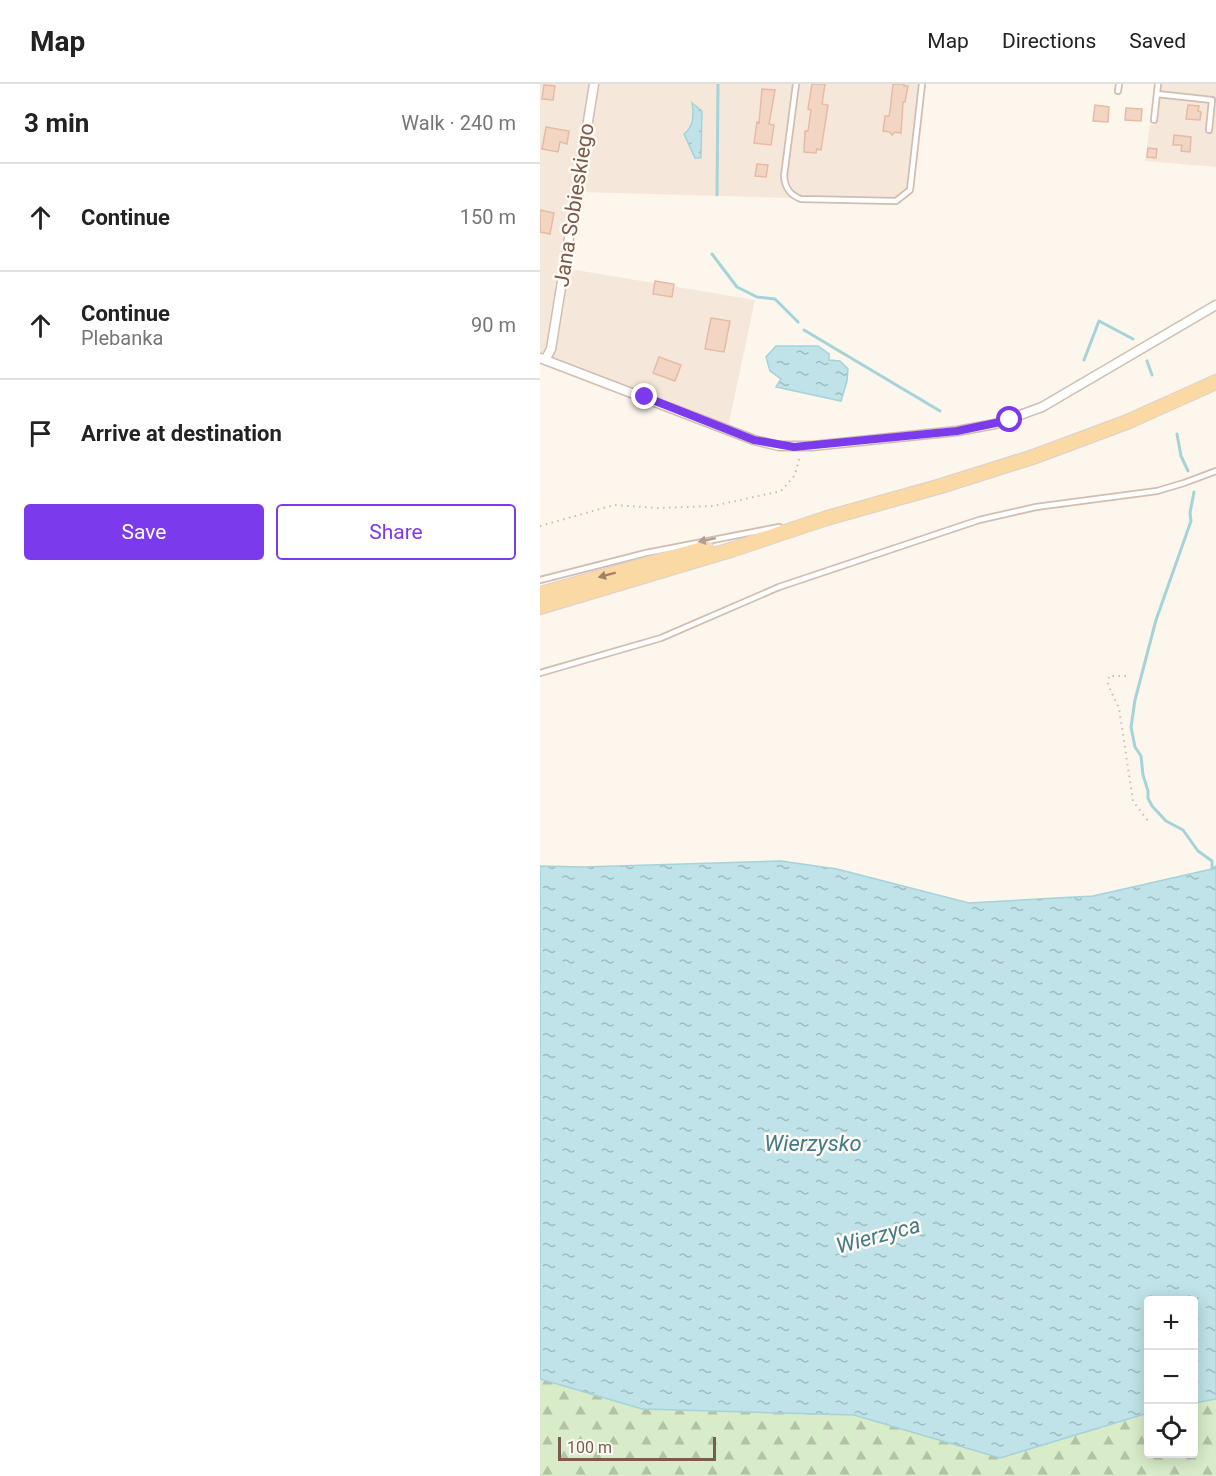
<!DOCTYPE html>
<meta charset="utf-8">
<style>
:root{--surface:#fff;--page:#f6f6f6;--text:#222;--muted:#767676;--line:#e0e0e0;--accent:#7c3aed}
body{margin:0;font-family:Roboto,sans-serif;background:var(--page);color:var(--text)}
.controls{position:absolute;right:18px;bottom:18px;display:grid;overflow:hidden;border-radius:6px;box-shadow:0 3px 15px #0003}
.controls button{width:54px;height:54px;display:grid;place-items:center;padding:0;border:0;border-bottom:2px solid var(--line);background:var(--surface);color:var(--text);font:30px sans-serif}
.scale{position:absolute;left:18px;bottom:15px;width:158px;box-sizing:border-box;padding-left:6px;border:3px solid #7a5c4d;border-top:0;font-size:16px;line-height:21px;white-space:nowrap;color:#7a5c4d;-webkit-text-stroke:4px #fffaf3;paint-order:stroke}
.stop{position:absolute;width:18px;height:18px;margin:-14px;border:4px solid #7c3aed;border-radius:50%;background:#fff}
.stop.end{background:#7c3aed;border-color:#fff;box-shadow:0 2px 6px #0008}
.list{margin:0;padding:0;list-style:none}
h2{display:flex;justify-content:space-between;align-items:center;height:78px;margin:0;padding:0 24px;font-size:26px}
h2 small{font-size:20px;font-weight:400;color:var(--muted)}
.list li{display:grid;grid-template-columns:39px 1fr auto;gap:18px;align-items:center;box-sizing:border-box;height:108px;padding:0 24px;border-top:2px solid var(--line)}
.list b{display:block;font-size:22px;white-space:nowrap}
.list p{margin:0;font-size:20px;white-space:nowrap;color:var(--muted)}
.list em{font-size:20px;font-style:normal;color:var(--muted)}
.actions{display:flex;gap:12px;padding:18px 24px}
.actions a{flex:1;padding:14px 0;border:2px solid var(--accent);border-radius:6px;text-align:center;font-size:21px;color:var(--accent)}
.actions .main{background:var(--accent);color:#fff}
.icon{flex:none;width:33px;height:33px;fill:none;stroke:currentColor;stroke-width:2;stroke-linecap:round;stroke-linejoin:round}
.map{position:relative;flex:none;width:676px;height:1392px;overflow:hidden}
header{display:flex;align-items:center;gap:36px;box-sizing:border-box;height:84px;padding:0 30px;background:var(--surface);border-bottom:2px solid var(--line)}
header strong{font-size:28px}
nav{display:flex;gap:33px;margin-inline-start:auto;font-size:21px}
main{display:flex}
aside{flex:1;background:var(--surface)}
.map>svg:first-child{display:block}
.residential{fill:#f5e8da}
.forest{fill:url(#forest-firs)}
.water{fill:url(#water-ripples);stroke:#a5d3da;stroke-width:1.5}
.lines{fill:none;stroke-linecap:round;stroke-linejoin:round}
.stream{stroke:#a5d3da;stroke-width:3}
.building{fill:#f3d5c3;stroke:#e6bba3;stroke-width:1.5}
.service-casing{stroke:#d1beb0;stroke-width:8}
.minor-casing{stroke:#d1beb0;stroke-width:11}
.primary-casing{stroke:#dad1cd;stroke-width:16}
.path{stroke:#d9b8a5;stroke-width:2;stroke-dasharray:1.5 4.5;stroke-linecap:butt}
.service{stroke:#fff;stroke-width:4.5}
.minor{stroke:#fff;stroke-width:8}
.primary{stroke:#fbd9a5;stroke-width:14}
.oneway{fill:#af9d94}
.oneway2{fill:#a18267}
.route{stroke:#7c3aed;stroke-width:8}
.labels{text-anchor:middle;stroke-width:5;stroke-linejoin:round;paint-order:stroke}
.street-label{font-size:21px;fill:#7a5c4d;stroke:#fffaf3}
.water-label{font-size:22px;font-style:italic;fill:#437c86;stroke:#fffaf3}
</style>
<header>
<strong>Map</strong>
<nav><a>Map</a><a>Directions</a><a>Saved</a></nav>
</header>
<main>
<aside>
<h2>3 min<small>Walk · 240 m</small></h2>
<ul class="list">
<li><svg class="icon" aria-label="ahead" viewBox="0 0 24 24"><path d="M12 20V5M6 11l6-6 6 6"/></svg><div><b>Continue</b></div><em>150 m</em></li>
<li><svg class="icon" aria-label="ahead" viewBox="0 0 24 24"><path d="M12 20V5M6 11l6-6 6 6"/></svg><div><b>Continue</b><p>Plebanka</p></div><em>90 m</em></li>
<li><svg class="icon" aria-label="arrive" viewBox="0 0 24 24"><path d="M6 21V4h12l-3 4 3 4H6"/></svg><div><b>Arrive at destination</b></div></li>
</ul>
<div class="actions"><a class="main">Save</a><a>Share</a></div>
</aside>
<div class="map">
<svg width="676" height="1392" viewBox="0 0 676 1392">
<defs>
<pattern id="forest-firs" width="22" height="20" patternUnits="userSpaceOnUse" patternTransform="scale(1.5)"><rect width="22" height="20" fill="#d8ecc9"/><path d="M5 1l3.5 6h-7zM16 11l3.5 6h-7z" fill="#b4c2a5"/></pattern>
<pattern id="water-ripples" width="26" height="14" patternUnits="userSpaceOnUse" patternTransform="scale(1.5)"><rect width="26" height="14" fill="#bfe3e8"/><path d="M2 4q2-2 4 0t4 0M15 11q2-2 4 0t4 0" fill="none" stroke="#a0bbbe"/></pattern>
</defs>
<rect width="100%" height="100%" fill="#fdf6ec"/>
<path class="residential" d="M0,0H384L370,106L356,117L39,108L24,184L215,216L187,348L0,275Z
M618,0H676V83L605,77L610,41H615Z"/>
<path class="forest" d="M0,1295L102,1325L314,1331L460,1374L608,1329V1370H654V1319L676,1315V1392H0Z"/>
<path class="water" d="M152,19L162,27L161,74H155L144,50C154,43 154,30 152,19Z
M236,262H278L289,270V276L300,277L308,285L307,297L301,317L236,303L241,295L230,287L226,273Z
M241,777L297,785L429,819L553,812L672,785L676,782V1315L654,1319V1216H608V1329L460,1374L314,1331L102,1325L0,1295V782L44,783Z"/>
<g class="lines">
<path class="stream" d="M177,111L178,0
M172,170L197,203L217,213L235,215L258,238
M264,246L400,327
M544,276L559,237L593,255
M607,277L612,291
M637,350L641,372L648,387
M654,408L650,429L651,437L616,536L595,616L591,643L595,663L601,672L603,691L608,707V714L612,722L626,737L643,746L658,767L672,777V785"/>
</g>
<path class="building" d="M272,0H285L282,20L288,21L281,66L277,65L276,69L264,68L265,47H268L271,26L268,25Z
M353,0H364V2H368L365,18H363L361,49L355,48L352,51L350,48L343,47L345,32H349L350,27Z
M4,1L15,2L13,16L2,15Z
M222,5L235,6L229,40L234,41L231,61L214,59L217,38L219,39Z
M555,21L569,23L568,38L553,37Z
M648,21L659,22L658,27L661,28L660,36L646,35Z
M586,24L602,25L601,37L585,36Z
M6,43L29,47L27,60L20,58L18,68L2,65Z
M634,51L651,53L650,68L641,67L642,61H633Z
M608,64L617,65L616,74L607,73Z
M217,80L228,81L226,93L215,92Z
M0,126L14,129L10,150L0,148Z
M115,197L134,200L132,213L113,210Z
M171,234L190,237L184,268L165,265Z
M119,273L141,281L135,297L113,289Z"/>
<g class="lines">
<defs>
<path id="service" d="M256,0L244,92C245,104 250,111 261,115L356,117L370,106L382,0
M578,7L579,0
M617,10L672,16L669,46
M614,36L618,0
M0,496L106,469L239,443
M0,589L121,554L239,503L439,436L496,423L617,407L644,399L676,387"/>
<path id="minor" d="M0,274L214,356L239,362H272L417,347L455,340L502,323L676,221
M5,276L11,265L54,0"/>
<path id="primary" d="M0,510L166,464
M0,523L194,465L287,434L401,402L493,373L587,338L676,298"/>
</defs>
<use href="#service" class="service-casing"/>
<use href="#minor" class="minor-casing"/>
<use href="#primary" class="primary-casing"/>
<path class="path" d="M0,442L74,421L118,424L173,422L241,407L255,391L260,371
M586,592H569L568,601L579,624L593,717L608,737"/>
<use href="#service" class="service"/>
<use href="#minor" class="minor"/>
<use href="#primary" class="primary"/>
</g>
<defs><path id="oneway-solid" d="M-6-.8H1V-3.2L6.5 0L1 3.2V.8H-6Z" transform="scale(1.5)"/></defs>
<use class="oneway" href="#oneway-solid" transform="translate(167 456) rotate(168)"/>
<use class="oneway2" href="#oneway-solid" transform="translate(67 491) rotate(165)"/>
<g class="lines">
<path class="route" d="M105,313L214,356L254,363L417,347L470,336"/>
</g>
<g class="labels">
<g class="street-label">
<text transform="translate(34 121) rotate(-81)" y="7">Jana Sobieskiego</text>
</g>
<g class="water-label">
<text x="273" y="1067">Wierzysko</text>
<text transform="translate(338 1151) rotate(-15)" y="8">Wierzyca</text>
</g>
</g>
</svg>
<div class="controls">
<button>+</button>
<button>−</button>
<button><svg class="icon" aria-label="locate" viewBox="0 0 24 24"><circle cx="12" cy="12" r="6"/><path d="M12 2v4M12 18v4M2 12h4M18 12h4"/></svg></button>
</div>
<div class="scale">100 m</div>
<div class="stop" style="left:470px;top:336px"></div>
<div class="stop end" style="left:105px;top:313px"></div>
</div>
</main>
